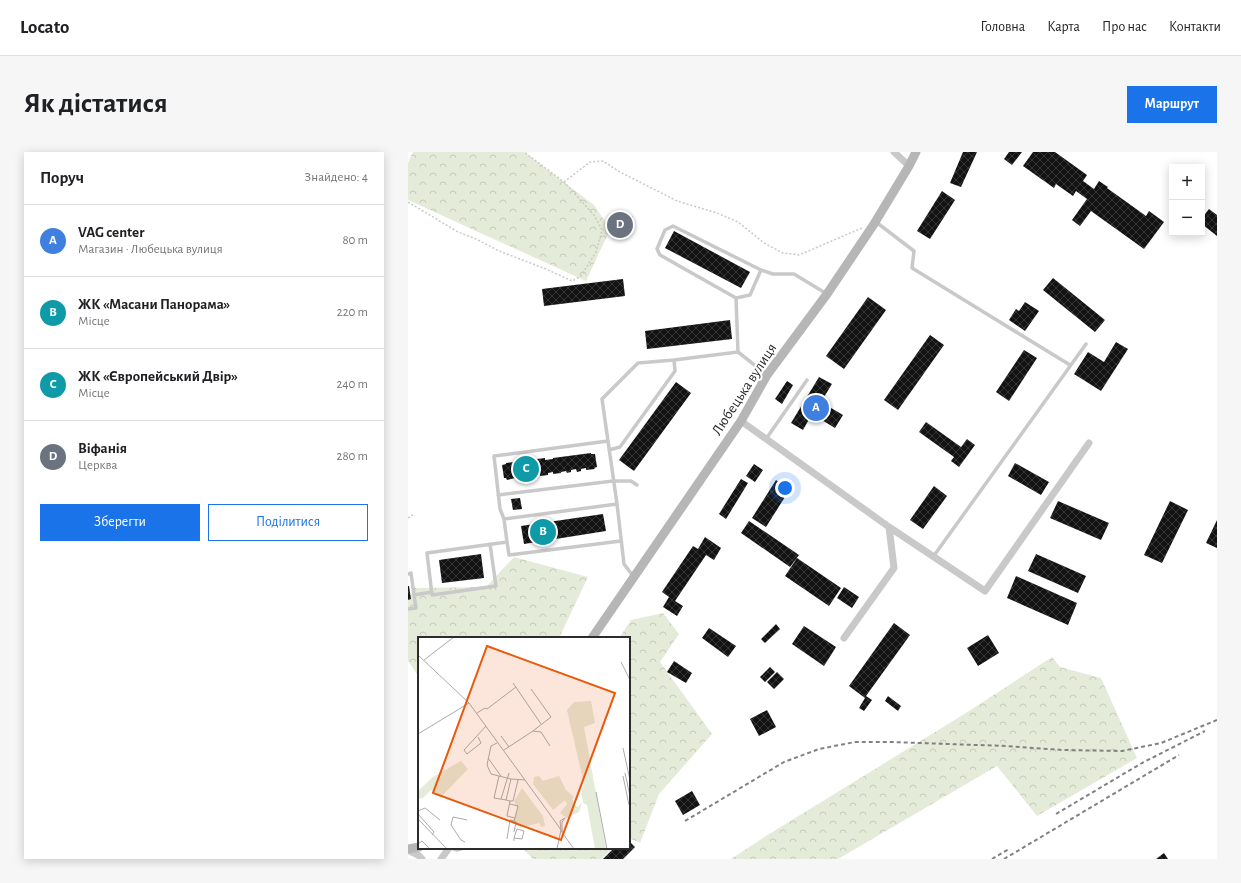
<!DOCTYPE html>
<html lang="uk">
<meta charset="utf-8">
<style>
:root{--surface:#fff;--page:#f6f6f6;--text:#202124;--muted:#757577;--line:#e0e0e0;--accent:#1a73e8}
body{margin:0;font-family:"Alegreya Sans",sans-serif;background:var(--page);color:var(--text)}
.controls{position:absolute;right:12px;top:12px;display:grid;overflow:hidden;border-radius:0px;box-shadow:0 2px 10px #0003}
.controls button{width:36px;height:36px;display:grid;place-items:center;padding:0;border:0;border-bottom:1px solid var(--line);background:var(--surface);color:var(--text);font:20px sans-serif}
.you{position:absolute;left:377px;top:336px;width:14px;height:14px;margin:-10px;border:3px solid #fff;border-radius:50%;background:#1a73e8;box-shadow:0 0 0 6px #1a73e833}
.badge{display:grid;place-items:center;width:26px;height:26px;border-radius:50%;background:var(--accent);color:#fff;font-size:13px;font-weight:700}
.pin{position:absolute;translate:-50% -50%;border:2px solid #fff;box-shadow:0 1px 4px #0006}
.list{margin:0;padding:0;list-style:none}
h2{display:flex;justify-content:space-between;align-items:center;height:52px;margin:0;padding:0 16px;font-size:17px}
h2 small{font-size:13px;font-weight:400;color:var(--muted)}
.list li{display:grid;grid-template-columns:26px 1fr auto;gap:12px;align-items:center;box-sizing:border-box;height:72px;padding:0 16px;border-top:1px solid var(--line)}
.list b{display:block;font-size:15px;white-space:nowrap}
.list p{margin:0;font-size:13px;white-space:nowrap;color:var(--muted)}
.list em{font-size:13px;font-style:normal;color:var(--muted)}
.actions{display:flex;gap:8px;padding:12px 16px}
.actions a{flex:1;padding:9px 0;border:1px solid var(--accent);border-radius:0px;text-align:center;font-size:14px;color:var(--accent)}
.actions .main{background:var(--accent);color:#fff}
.map{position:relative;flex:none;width:809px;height:707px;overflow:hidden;border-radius:0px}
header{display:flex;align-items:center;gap:24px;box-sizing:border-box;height:56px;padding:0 20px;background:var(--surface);border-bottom:1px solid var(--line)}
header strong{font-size:19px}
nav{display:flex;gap:22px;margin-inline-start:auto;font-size:14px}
.intro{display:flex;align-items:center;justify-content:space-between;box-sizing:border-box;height:96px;padding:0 24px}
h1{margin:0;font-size:28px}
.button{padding:10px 18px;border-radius:0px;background:var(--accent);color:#fff;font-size:14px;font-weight:700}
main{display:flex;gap:24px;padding:0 24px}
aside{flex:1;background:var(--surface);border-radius:0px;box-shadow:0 2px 10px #0003}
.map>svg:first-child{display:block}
.forest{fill:url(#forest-crowns)}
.building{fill:url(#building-cross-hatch)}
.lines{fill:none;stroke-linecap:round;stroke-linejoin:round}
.path{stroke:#c9c9c9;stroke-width:1.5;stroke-dasharray:2 2;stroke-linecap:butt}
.lane{stroke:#c9c9c9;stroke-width:3.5}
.street{stroke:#c9c9c9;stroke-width:7}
.secondary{stroke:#b6b6b6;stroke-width:9}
.rail{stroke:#818181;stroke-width:2;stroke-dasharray:4 3;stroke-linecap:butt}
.labels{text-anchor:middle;stroke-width:4;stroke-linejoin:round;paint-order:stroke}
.street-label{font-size:15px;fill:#2c2c2c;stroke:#fff}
.inset-road{fill:none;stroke:#ababab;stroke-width:1}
.view{fill:#e8590c;fill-opacity:0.15;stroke:#e8590c;stroke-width:2}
.inset-edge{fill:none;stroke:#2c2c2c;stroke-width:2}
</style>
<header>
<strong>Locato</strong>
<nav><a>Головна</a><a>Карта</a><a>Про нас</a><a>Контакти</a></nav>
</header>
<div class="intro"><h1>Як дістатися</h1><a class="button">Маршрут</a></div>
<main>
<aside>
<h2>Поруч<small>Знайдено: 4</small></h2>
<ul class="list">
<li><span class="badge" style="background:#3f7fe0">A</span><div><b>VAG center</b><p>Магазин · Любецька вулиця</p></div><em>80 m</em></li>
<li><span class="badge" style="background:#0f9aa8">B</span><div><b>ЖК «Масани Панорама»</b><p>Місце</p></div><em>220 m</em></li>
<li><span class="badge" style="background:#0f9aa8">C</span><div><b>ЖК «Європейський Двір»</b><p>Місце</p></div><em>240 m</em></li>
<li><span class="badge" style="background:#6b7280">D</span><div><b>Віфанія</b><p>Церква</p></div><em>280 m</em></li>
</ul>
<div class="actions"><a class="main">Зберегти</a><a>Поділитися</a></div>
</aside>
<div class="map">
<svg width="809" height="707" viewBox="0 0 809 707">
<defs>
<pattern id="forest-crowns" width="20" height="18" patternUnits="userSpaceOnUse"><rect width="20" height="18" fill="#e5ebd9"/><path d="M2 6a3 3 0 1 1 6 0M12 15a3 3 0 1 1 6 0" fill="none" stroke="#c5caba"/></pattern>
<pattern id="building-cross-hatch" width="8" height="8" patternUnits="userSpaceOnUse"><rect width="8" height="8" fill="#131313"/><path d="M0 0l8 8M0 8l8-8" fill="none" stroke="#363636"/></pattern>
</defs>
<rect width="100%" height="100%" fill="#fff"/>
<path class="forest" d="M5,0H116L186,53L203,78L200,82L178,129L0,48V11Z
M106,405L180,425L151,486H11V525L0,509V447L7,436L78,435Z
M255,461L271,482L252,510L304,582L251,642L232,691L221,686V486H211L223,468Z
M644,505L652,515L693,526L729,606L629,664L589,614L430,707H323L358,684L558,561Z
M114,696H205L193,707H125Z"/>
<path class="building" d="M555,0H569L553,35L542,31Z
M601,0H614L604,13L596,7Z
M625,0H647L679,23L675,29L686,37L691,29L700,35L699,36L738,64L741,59L756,70L736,97L683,59L672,74L664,68L679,47L668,39L665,44L648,32L646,36L615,14Z
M534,39L547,48L522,87L509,79Z
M801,57L809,63V84L794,72V66Z
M211,58L225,65L213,88L200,81Z
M266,79L342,120L333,136L257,96Z
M645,126L697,168L687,180L635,138Z
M215,127L217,144L136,154L134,137Z
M460,145L478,158L436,217L418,204Z
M617,150L631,159L617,179L601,168L608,157L611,159Z
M322,168L324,187L239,197L237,179Z
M522,183L536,193L490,258L476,248Z
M708,190L720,197L693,239L666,222L680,200L696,210Z
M616,198L629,206L601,249L588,240Z
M411,225L424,232L413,250L435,263L427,276L404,262L395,278L383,271Z
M379,229L385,233L374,252L367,247Z
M268,230L283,241L226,319L211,308Z
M518,270L553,295L559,287L567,293L551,315L543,309L546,305L511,280Z
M183,301V302H187L189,315L186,316L187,317L178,318V316L173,317V319L169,320L168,317L163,318V320L159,321L158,319L153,320V321L145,322V320L140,321V323L132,324L131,322H126L127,324L122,325V323H116L117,326H112V324L107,325V326L99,328L98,326H96L94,313L98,312V311L137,306V308L145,307V306Z
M607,311L641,330L633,343L600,324Z
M346,312L355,318L347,330L338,324Z
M333,327L340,331L318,367L311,362Z
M368,328L382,337L358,375L344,366Z
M526,334L539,344L515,377L502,368Z
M112,346L114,357L105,358L103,347Z
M650,349L701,371L693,388L642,366Z
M762,349L780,358L754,411L736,403Z
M195,362L198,379L116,392L113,374Z
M809,368V396L798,391Z
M341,369L391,403L382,415L333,381Z
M297,385L313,396L306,408L298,403L267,449L275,454L269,464L255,455L261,445L254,440L285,394L290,397Z
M73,402L76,426L34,431L31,408Z
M628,402L678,424L670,441L620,419Z
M389,406L433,436L421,454L377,424Z
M608,424L669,451L660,473L599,446Z
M0,434H1L3,447L0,448Z
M436,435L451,445L444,456L429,446Z
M486,471L502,483L458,544L464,548L456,559L451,556L457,546L441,534Z
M368,472L372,477L357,491L353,487Z
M396,474L428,495L416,514L384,492Z
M301,476L328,494L320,505L294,486Z
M580,483L591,501L570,514L559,496Z
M266,509L284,521L278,531L259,520Z
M362,515L367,520L357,530L352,525Z
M369,520L376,527L366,537L359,530Z
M480,544L493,554L490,559L477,549Z
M359,558L368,575L351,584L342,567Z
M284,639L292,653L275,663L267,649Z
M221,689L227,695L215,707H195L206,696H221Z
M756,701L760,707H748Z"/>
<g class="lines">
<path class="path" d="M156,30L182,10L195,9L212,20L269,49L309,61L330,70L356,91L375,101L391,103L454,76
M0,50L50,80L68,87L91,99L138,117L164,129L173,124L188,100L194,78L186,63L156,30L116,0
M0,366L6,362"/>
<path class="lane" d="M468,70L506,99L504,116L662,213
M353,118L342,143L328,146L252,103L249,97L257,78L265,74L353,118L365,122H386L419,142
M328,146L330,200
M358,287L399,228
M201,298L212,295L267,219L266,208
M90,343L205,329H223L229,333
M209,352L194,247L230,211L266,208L330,200L358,222
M96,367L92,357L86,304L200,289
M99,390L101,403L213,389
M82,392L88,434L24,443L19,401L99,390L96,367L209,352L216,412L225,424
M525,405L678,192
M0,422L3,421L6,443L24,440
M0,457L8,456L6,443
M43,696L49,698L56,696"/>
<path class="street" d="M486,0L501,14
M333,269L481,375L486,416L436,486
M481,375L577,439L681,291
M0,698L10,703L14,707
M33,707L41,696"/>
<path class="secondary" d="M184,486L333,269L359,223L419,142L466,72L501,14L508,0
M0,697L11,695"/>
<path class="rail" d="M648,662L734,611L797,579
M277,669L376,610L411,597L447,590H483L598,594L655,598L714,599L753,591L809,568
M584,707L601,697
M596,707L771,603"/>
</g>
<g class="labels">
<g class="street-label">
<text transform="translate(336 237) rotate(-57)" y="5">Любецька вулиця</text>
</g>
</g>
<g transform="translate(10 485)">
<rect width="212" height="212" fill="#fff"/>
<path d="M173,64L177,86L166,90L188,212H177L169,168L165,166L163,156L166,147L149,73L156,65ZM43,124L50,132L22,161L13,153L5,161L0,162V154L15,140ZM121,139L125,144L141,139L148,153L156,160L154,162L157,168L159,170L164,166L161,175L149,181L142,176L149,167L147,163L135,173L115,147L116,140ZM104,151L125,179L127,189L123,190L121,186L102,191L95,184L99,171L96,164Z" fill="#e5ebd9"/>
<path class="inset-road" d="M0,18L51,66L136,183L143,193L139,212M6,23L36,0M203,25L212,43M95,46L123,87M113,52L133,80L115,94M59,76L67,71L69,72L98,50M0,97L51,66M83,99L91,110M60,100L63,106L49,117L46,113L68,89M79,106L73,109L69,128L73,137L93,142M205,111L212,143M86,113L115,94L123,95L132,109M70,121L83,139M207,136L212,159M81,139L76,161L88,163M205,139L211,168M178,155L189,212M83,162L91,136M92,164H95L100,143M92,167L100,169L97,181L89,179L92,164L88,163L93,142L107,143M0,174L7,171L22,183M0,177L16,195L14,198M0,182L29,212M96,184L98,185L96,195M144,195V185L147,181L142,184L143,193L144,195L148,201L156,212M89,202L92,183L96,184L97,181M96,204V201L99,192L106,194L104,202L96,201M47,205L43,203L33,188L35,180L49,183M0,207L4,204L12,212"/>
<path class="view" d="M69,9L197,56L143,203L15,156Z"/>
<rect width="212" height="212" class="inset-edge"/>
</g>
</svg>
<div class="controls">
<button>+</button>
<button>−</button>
</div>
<div class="you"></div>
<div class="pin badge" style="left:408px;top:256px;background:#3f7fe0">A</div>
<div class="pin badge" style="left:135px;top:380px;background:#0f9aa8">B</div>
<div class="pin badge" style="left:118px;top:317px;background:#0f9aa8">C</div>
<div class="pin badge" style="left:212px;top:73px;background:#6b7280">D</div>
</div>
</main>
